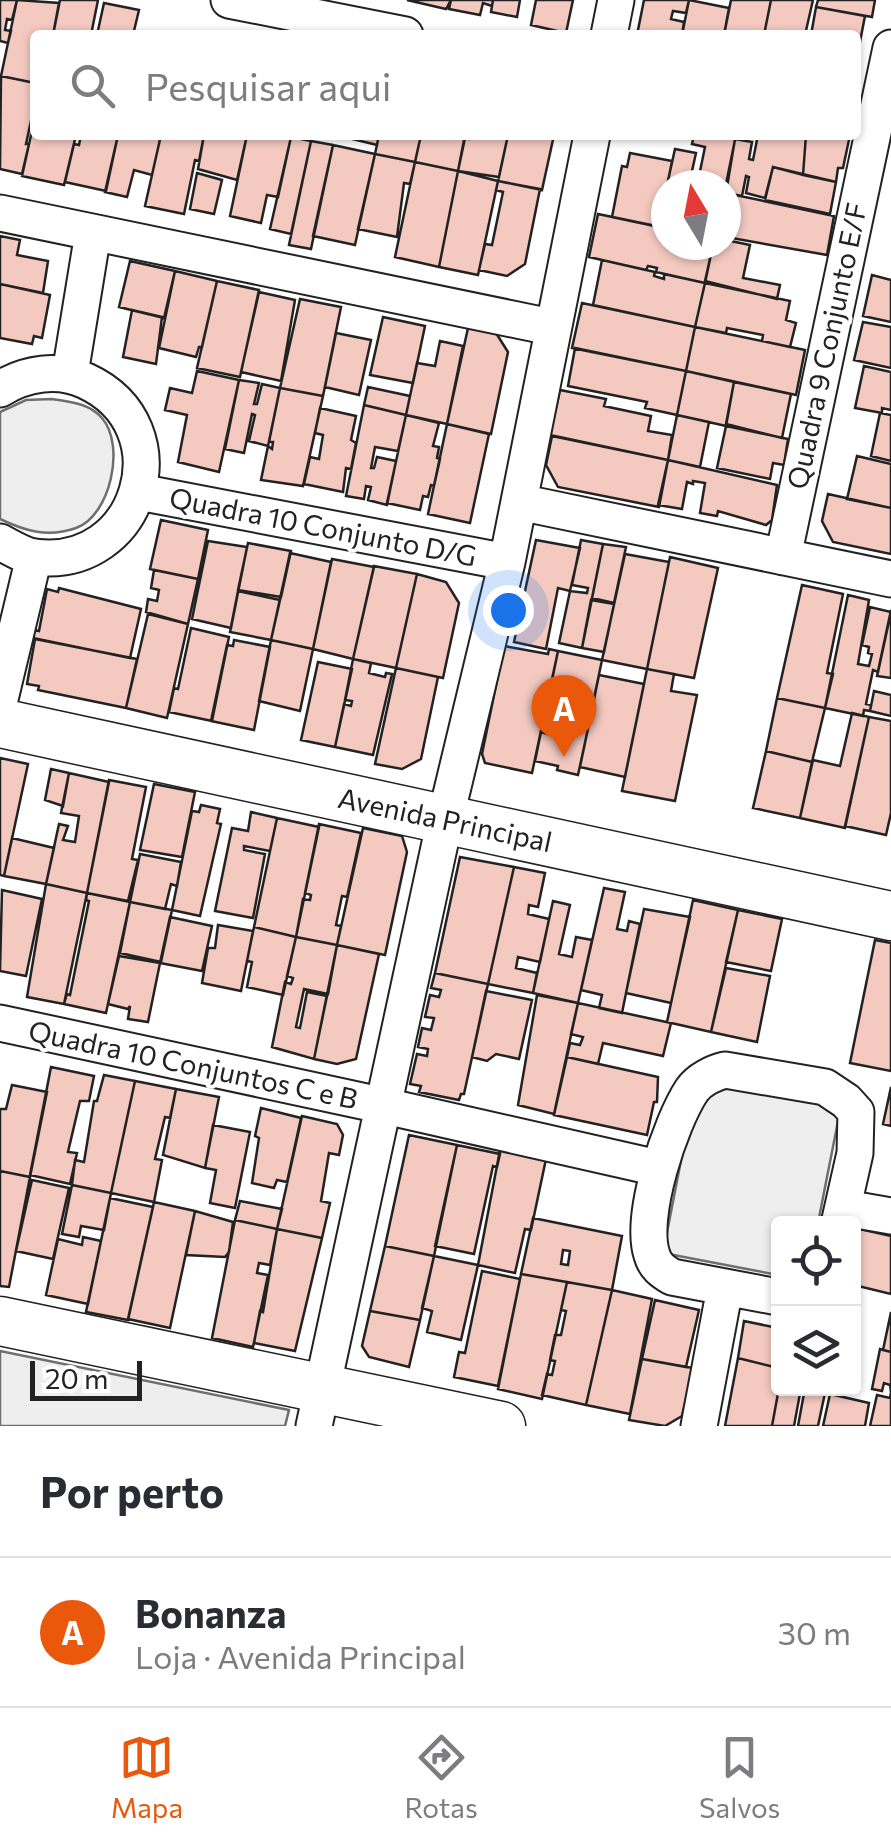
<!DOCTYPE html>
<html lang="pt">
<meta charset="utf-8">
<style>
:root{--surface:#fff;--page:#f2f2f3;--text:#2b2b33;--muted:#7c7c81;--line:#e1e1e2;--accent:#ea580c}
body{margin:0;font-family:Commissioner,sans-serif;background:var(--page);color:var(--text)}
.controls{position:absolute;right:30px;bottom:30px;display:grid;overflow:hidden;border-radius:10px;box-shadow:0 2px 8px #0004}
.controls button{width:90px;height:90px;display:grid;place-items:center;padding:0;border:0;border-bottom:2px solid var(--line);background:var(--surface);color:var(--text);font:50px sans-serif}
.compass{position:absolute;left:651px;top:170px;width:90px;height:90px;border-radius:50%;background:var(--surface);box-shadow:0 2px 8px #0004;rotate:350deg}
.scale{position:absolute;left:30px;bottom:25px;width:112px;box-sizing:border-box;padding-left:10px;border:5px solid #222;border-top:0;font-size:28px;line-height:35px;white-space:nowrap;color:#222;-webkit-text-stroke:8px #fff;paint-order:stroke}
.you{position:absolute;left:508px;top:610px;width:35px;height:35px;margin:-25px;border:8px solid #fff;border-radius:50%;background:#1a73e8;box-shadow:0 0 0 15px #1a73e833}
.badge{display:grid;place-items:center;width:65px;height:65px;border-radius:50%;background:var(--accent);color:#fff;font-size:32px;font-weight:700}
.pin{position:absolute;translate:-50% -82px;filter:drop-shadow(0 2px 5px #0008)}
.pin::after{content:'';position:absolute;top:52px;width:35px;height:30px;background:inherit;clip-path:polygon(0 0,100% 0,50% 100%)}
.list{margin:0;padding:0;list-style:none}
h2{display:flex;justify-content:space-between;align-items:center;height:130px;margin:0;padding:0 40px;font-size:42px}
h2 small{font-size:32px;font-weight:400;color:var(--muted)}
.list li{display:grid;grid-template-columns:65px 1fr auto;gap:30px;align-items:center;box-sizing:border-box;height:150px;padding:0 40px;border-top:2px solid var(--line)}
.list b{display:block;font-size:38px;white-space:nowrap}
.list p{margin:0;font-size:32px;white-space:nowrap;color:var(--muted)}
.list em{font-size:32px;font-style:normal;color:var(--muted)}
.icon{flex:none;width:55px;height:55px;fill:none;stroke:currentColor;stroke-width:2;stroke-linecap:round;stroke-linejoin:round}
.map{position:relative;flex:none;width:891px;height:1426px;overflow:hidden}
.search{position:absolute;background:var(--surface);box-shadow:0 2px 8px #0004;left:30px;right:30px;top:30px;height:110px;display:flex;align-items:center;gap:25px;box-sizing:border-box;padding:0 35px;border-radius:10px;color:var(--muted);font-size:38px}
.sheet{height:280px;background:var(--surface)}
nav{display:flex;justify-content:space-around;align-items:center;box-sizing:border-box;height:140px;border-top:2px solid var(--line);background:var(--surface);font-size:28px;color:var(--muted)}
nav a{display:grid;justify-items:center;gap:5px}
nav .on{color:var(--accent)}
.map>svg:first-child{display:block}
.green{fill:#eee;stroke:#6f6f6f;stroke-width:2.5}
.building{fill:#f3c9c0;stroke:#222;stroke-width:2.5;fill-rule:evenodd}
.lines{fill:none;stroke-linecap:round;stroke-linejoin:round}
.street-casing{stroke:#222;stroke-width:39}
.secondary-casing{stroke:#222;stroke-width:51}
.street{stroke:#fff;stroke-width:35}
.secondary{stroke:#fff;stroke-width:48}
.labels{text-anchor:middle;stroke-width:8;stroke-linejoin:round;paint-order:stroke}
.street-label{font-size:28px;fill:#222;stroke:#fff}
</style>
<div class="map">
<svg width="891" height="1426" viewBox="0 0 891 1426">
<rect width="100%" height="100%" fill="#fff"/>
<path class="green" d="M52,399C70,402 89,403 102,418C126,446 110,516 76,528C48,538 25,531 0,519V412L26,400Z
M697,1078L841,1106L818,1223L778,1224V1275L663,1253Z
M0,1351L289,1410L285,1426H0Z"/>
<path class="building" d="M0,0H17L12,20L7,19L5,30L11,31L8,43L0,41Z
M17,0L59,3L53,35H35V83L1,76Z
M60,0H98L91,35H53Z
M407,0H451L446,9Z
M451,0H493L492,6L483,3L480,15L449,9Z
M493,0H520L517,17L491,12Z
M536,0H573L566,33L531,25Z
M644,0H689L686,13L673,11L671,19L684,22L682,35H637Z
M689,0L729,8L724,35H682Z
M731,0H771L764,35H724Z
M771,0H813L805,35H764Z
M818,0H875L872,17L816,7Z
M104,3L139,10L133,35H97Z
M816,7L865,16L859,47H856V35H811Z
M1,76L35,83V117L34,122L31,121L26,144H29L22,174L0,169Z
M35,117V135H76L64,185L22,176Z
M81,135H118L106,191L65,182L74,144L79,145Z
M118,135H161L152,175L134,170L127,197L105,192Z
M161,135H204L199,161L195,160L184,214L145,206Z
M204,135H247L237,180L198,169Z
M247,135L291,137L278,197L267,195L261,223L230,216Z
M336,135H379L377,145Z
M379,135H421L415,162L375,154Z
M421,135H465L458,171L415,162Z
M470,135H508L499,177L458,171L465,138L469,139Z
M508,135H554L542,190L498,181Z
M694,135H736L726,184L667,185L675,149L696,153L690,180L698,181L705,147L692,144Z
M806,135L803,175L773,167L765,198L746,193L749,177L746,176L742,196L726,193L735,139L752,142L749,159L753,160L758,135Z
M806,135H850L843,168H838L836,182L803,175Z
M291,137L311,141L291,234L270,229Z
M311,141L333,145L311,249L289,245Z
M333,145L375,154L355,245L313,236Z
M630,153L672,161L659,227L612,217L622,166L627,167Z
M375,154L415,162L410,184L404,183L397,237L358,229Z
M415,162L458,171L439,267L395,257Z
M773,167L836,182L830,214L765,200Z
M458,171L498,181L478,275L439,267Z
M197,173L222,180L214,214L190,209Z
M498,181L540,189L525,264L507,276L479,270L485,244L492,245L503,192L496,190Z
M666,192V228L659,227Z
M726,193L834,216L827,255L726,237Z
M598,214L666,228V245H713L705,283L656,272L657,268L648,266L646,270L589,257Z
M0,236L20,240L17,255L48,261L43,293L0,284Z
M726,240L750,245L743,278L780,285L777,299L705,281L713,245H726Z
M602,260L655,272L654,276L664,279V274L705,283L695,327L593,305Z
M130,261L175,271L164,318L119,307Z
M175,271L217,281L202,347H199L196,357L159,348Z
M872,275L891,280V322L863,316Z
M217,281L259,290L240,377L197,368Z
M705,283L790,301L786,320L796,323L790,347L762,341L763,335L727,328L726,333L695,327Z
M0,284L50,295L42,338L34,336L32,344L0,338Z
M259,292L295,300L281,381L241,372Z
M300,299L341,307L323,396L280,388Z
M582,303L695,327L686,371L572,348Z
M132,310L162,317L156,364L123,357Z
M383,317L425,326L413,383L370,375Z
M863,322L891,327V368L854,360Z
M695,327L805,350L796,395L686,371Z
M468,328L496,333L508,352L491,434L447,424Z
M336,333L371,340L359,395L325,387Z
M440,341L463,346L447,424L406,415L417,363L435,366Z
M575,348L686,371L677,415L645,408L647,402L568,386Z
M864,366L891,372V410L882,408V413L855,408Z
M197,371L239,380L219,472L178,462L187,415L165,410L170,388L192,393Z
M686,371L734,382L726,426L677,415Z
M239,380L259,383L254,404H257L262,384L280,388L268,446L249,441L255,415L252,414L244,453L225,449Z
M734,382L791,394L782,438L726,424Z
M368,387L410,396L406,415L364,405Z
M280,388L323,396L303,486L261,480L268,446L272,449L273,442H269Z
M560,390L606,399L604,406L651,416L648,431L672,435L668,460L550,435Z
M364,405L406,415L398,451L375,447L371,468H374L377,457L396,461L387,505L368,500L371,487L366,486L364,499L346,496Z
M320,408L356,416L351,440L356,443L351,469L346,468L343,492L304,484L310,457L319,459L323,435L315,433Z
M880,413L891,415V461L871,456Z
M406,415L439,423L433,446L439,447L437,458L440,459L434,486L431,485L428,497L423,496L420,510L387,503Z
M677,415L709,422L700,467L668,460Z
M447,424L489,434L470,523L428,514Z
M726,426L788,439L784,465L773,463L770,479L717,468Z
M552,436L668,460L659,507L558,487L546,465Z
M857,456L891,464V508L847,499Z
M668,460L777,485L772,520L766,525L718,511L717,516L700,513L705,483L693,481V484L687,482L682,509L658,505Z
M828,494L891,508V554L833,542L822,521Z
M161,520L208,530L198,579L150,569Z
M536,540L580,548L570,591L558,588L546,649L514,642Z
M581,540L603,544L582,648L559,643L570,591L587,593L588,588L572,585Z
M208,541L247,547L231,628L192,619Z
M248,543L291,551L281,597L238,590Z
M603,544L626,547L614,603L592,598Z
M290,553L331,562L313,649L271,640Z
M625,554L669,562L647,669L602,660Z
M670,557L718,568L694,678L647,669Z
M332,559L374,567L353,659L313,649Z
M374,566L417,574L396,668L353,659Z
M154,570L198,579L188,624L146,612L148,599L157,601L159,590L151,588Z
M417,574L446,582L459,603L443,678L396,668Z
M802,585L843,594L827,673L833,674L825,708L777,698Z
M59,588L141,609L130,658L33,638L34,630L39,631L47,589L58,592Z
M238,591L280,600L271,640L230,632Z
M848,595L869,600L858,664L869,666L872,654L868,653L869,647L862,645L870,607L891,612L878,672L873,670L866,704L871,705L870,711L864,710L863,716L825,708Z
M591,600L614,604L604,652L582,648Z
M891,610V678L877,676Z
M148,614L188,624L167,718L126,708Z
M191,628L229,637L212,721L169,712L174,688L178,689Z
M35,639L137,659L126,708L38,690L39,686L27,684Z
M234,640L270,647L254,730L211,721L227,645L233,646Z
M271,640L313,649L300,711L259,701Z
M504,646L548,654L549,649L558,651L532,773L485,763L482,754Z
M558,651L602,660L593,703L585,701L584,709L592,710L578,775L557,770L558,766L535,761L541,732L547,734L549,725L543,724L546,707L554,709L556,701L548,700Z
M353,659L371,663L369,673L385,677L386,673L392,674L373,755L335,747L344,704L351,706L352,701L345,700Z
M318,662L352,669L335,747L301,740Z
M396,668L438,677L421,759L402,769L375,764Z
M647,669L674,674L671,691L697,695L675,801L622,791Z
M599,675L644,684L625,777L580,767Z
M874,691L891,695V716L870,711Z
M777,698L825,708L812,762L766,751Z
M852,713L869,717L845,828L800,818L813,760L840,766Z
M869,717L891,721V813L886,835L845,826Z
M766,751L812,762L800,818L753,808Z
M0,758L28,764L4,876L0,875Z
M51,769L69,773L63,806L45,800Z
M69,773L109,782L87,893L46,884L59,824L68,826L63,840L75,842L79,816L61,813Z
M109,780L146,787L132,859L138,860L128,901L87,893Z
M154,784L195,792L182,857L140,850Z
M201,805L220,809L217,823L221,824L200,916L172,910L192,811L199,812Z
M251,812L277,818L270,851L244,846V850L265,854L253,918L215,911L232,828L248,831Z
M277,818L319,827L296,937L254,927Z
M319,824L361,833L347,897L342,896L336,925L341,926L337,945L296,937L303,899L310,900L311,895L305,893Z
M363,828L402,836L407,852L385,955L337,945Z
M12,838L54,848L46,884L4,876Z
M140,854L181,862L177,886L171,884L165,909L130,902Z
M460,857L514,867L488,984L435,973Z
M514,867L545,873L538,907L529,905L528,914L549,919L540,962L518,957L516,968L537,973L533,993L488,984Z
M46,884L87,893L64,1004L27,997Z
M604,888L625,892L617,929L627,931L629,921L640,924L622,1013L599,1008L602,995L581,990Z
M2,890L42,899L26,976L0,971Z
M87,893L130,902L106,1013L64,1004L67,994L70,995L89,901L86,900Z
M693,900L738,910L711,1032L667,1022Z
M553,901L570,905L559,954L572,957L576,937L592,940L578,1003L533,993Z
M130,902L172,910L161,962L120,953Z
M644,909L690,917L671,1003L626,993Z
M738,910L782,919L771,971L726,962Z
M170,917L212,926L202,971L160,963Z
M218,925L253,931L241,991L202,983L208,948H215Z
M254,927L296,937L283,995L247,987L252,962L247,961Z
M296,937L337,945L328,994L304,989L296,1027L300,1028L307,992L327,996L314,1059L272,1047L285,982L291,984L293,978L287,976Z
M875,940L891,943V1071L850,1063Z
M337,945L379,954L356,1059L337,1064L314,1059Z
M119,956L160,963L148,1022L128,1019L130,1006L128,1009L108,1004Z
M726,968L770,976L757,1042L711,1032Z
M435,973L488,984L464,1094H461L459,1100L419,1092L421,1086L410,1084L417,1054L427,1056L428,1049L418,1047L422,1028L431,1030L434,1018L425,1017L430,995L439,997L441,990L431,988Z
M486,991L532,1000L519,1059L496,1054L487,1061L472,1057Z
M537,995L578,1003L554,1114L518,1105Z
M578,1003L671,1023L663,1056L603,1043L598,1064L567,1057L570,1043L580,1045L583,1037L571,1034Z
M567,1057L658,1077L657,1102H654L647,1135L554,1115Z
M51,1067L94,1076L89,1101H80L68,1152L77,1153L70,1184L30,1175Z
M104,1075L135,1081L111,1193L72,1185L75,1160L84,1162L94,1101H97Z
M135,1081L176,1089L170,1118L165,1117L155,1159L162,1160L154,1202L111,1193Z
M12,1085L47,1092L30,1177L0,1171V1109H6Z
M891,1087V1126L883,1124Z
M176,1089L219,1097L205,1168L163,1155Z
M261,1108L301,1118L287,1182L277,1180L274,1188L252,1183L259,1138L255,1136Z
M302,1116L337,1124L343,1135L339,1155L329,1153L321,1201L330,1203L322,1238L277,1229Z
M213,1125L250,1132L235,1208L210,1203L216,1170L205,1168Z
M409,1135L457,1145L434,1256L385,1246Z
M457,1145L500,1154L497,1167L493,1166L474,1254L435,1246Z
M500,1150L546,1159L531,1230L525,1229L515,1273L478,1265Z
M0,1171L30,1177L9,1287L0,1286Z
M32,1180L69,1188L53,1259L16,1251Z
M72,1185L111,1193L104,1230L81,1226L79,1237L62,1234Z
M110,1198L153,1207L128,1320L86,1312Z
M240,1201L282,1209L277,1229L235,1220Z
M154,1202L195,1211L170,1328L128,1319Z
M195,1211L233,1222L229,1252L225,1257L186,1255Z
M533,1218L622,1236L612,1290L521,1274ZM563,1250L570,1251L568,1265L561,1264Z
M235,1220L277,1229L270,1265L259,1263L257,1273L268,1275L253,1347L212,1338Z
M277,1229L322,1238L295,1351L254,1343L260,1311L263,1312Z
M860,1229L891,1236V1294L854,1285V1258Z
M83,1237L101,1241L88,1304L46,1295L58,1239L82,1245Z
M385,1246L434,1256L420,1320L370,1311Z
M434,1256L478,1265L461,1340L427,1332L432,1311L422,1308Z
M482,1271L520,1279L498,1386L454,1377L459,1352L465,1353Z
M521,1274L567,1282L542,1399L498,1389Z
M567,1282L612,1290L586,1405L542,1395L547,1374L552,1375L555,1361L550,1360L555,1335H561L566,1311L561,1310Z
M612,1290L652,1299L630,1414L586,1405Z
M655,1300L699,1310L686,1367L642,1359Z
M370,1311L420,1320L409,1367L369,1357L362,1346Z
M891,1312V1352L883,1350Z
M744,1321L778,1328V1368L738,1358Z
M880,1349L891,1352V1426H870L877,1395L890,1398L891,1392L890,1385L884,1383L882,1391L872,1389Z
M738,1358L778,1368L779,1388L772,1426H725Z
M642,1359L693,1368L682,1416L665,1426L629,1420Z
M779,1388H801L794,1426H772Z
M805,1388H826L818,1426H798Z
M830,1394L869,1403L865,1426H823Z"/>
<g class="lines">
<defs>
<path id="street" d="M229,0L405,35
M609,35L616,0
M0,213L551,327
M70,374L93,233
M0,389C26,373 58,368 86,381C185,427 140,571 35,557C24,556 10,547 0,542
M139,492L507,562
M519,502L891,579
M783,557L891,48
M0,699L34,557
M0,1023L385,1106L658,1168
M845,1208L891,1216
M778,1297L672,1277C662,1271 655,1266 652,1255C639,1217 670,1123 692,1090C699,1080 713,1073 725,1070L825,1087L846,1101L856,1112L855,1153L839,1224
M314,1426L445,820L507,562L592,135
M699,1426L725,1288"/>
<path id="secondary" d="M0,723L891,916
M0,1321L501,1426"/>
</defs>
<use href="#street" class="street-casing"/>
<use href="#secondary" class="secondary-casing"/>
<use href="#street" class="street"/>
<use href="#secondary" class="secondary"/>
</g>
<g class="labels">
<g class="street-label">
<text transform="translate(827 346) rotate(-78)" y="10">Quadra 9 Conjunto E/F</text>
<text transform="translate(323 527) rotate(11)" y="10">Quadra 10 Conjunto D/G</text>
<text transform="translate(445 820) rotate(12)" y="10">Avenida Principal</text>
<text transform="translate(193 1065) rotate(12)" y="10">Quadra 10 Conjuntos C e B</text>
</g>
</g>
</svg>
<div class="controls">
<button><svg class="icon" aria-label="locate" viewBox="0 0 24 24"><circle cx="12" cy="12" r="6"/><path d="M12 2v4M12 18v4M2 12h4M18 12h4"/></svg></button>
<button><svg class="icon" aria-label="layers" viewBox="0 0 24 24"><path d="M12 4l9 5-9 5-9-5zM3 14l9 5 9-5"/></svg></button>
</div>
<svg class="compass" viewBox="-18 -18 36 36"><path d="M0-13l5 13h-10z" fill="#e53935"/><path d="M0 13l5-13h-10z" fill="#7c7c81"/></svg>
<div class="scale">20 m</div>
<div class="you"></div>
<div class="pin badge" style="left:564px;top:757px">A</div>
<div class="search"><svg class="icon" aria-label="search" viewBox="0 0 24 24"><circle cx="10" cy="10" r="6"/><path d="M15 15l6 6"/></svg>Pesquisar aqui</div>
</div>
<section class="sheet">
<h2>Por perto<small></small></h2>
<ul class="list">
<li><span class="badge">A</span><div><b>Bonanza</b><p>Loja · Avenida Principal</p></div><em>30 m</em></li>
</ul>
</section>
<nav>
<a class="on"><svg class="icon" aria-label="map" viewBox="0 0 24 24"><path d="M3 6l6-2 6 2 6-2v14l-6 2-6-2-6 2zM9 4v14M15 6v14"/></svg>Mapa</a>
<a><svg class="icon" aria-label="directions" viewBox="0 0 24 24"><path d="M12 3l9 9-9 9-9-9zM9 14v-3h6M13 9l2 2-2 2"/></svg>Rotas</a>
<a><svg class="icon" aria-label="saved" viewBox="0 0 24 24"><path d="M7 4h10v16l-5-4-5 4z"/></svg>Salvos</a>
</nav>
